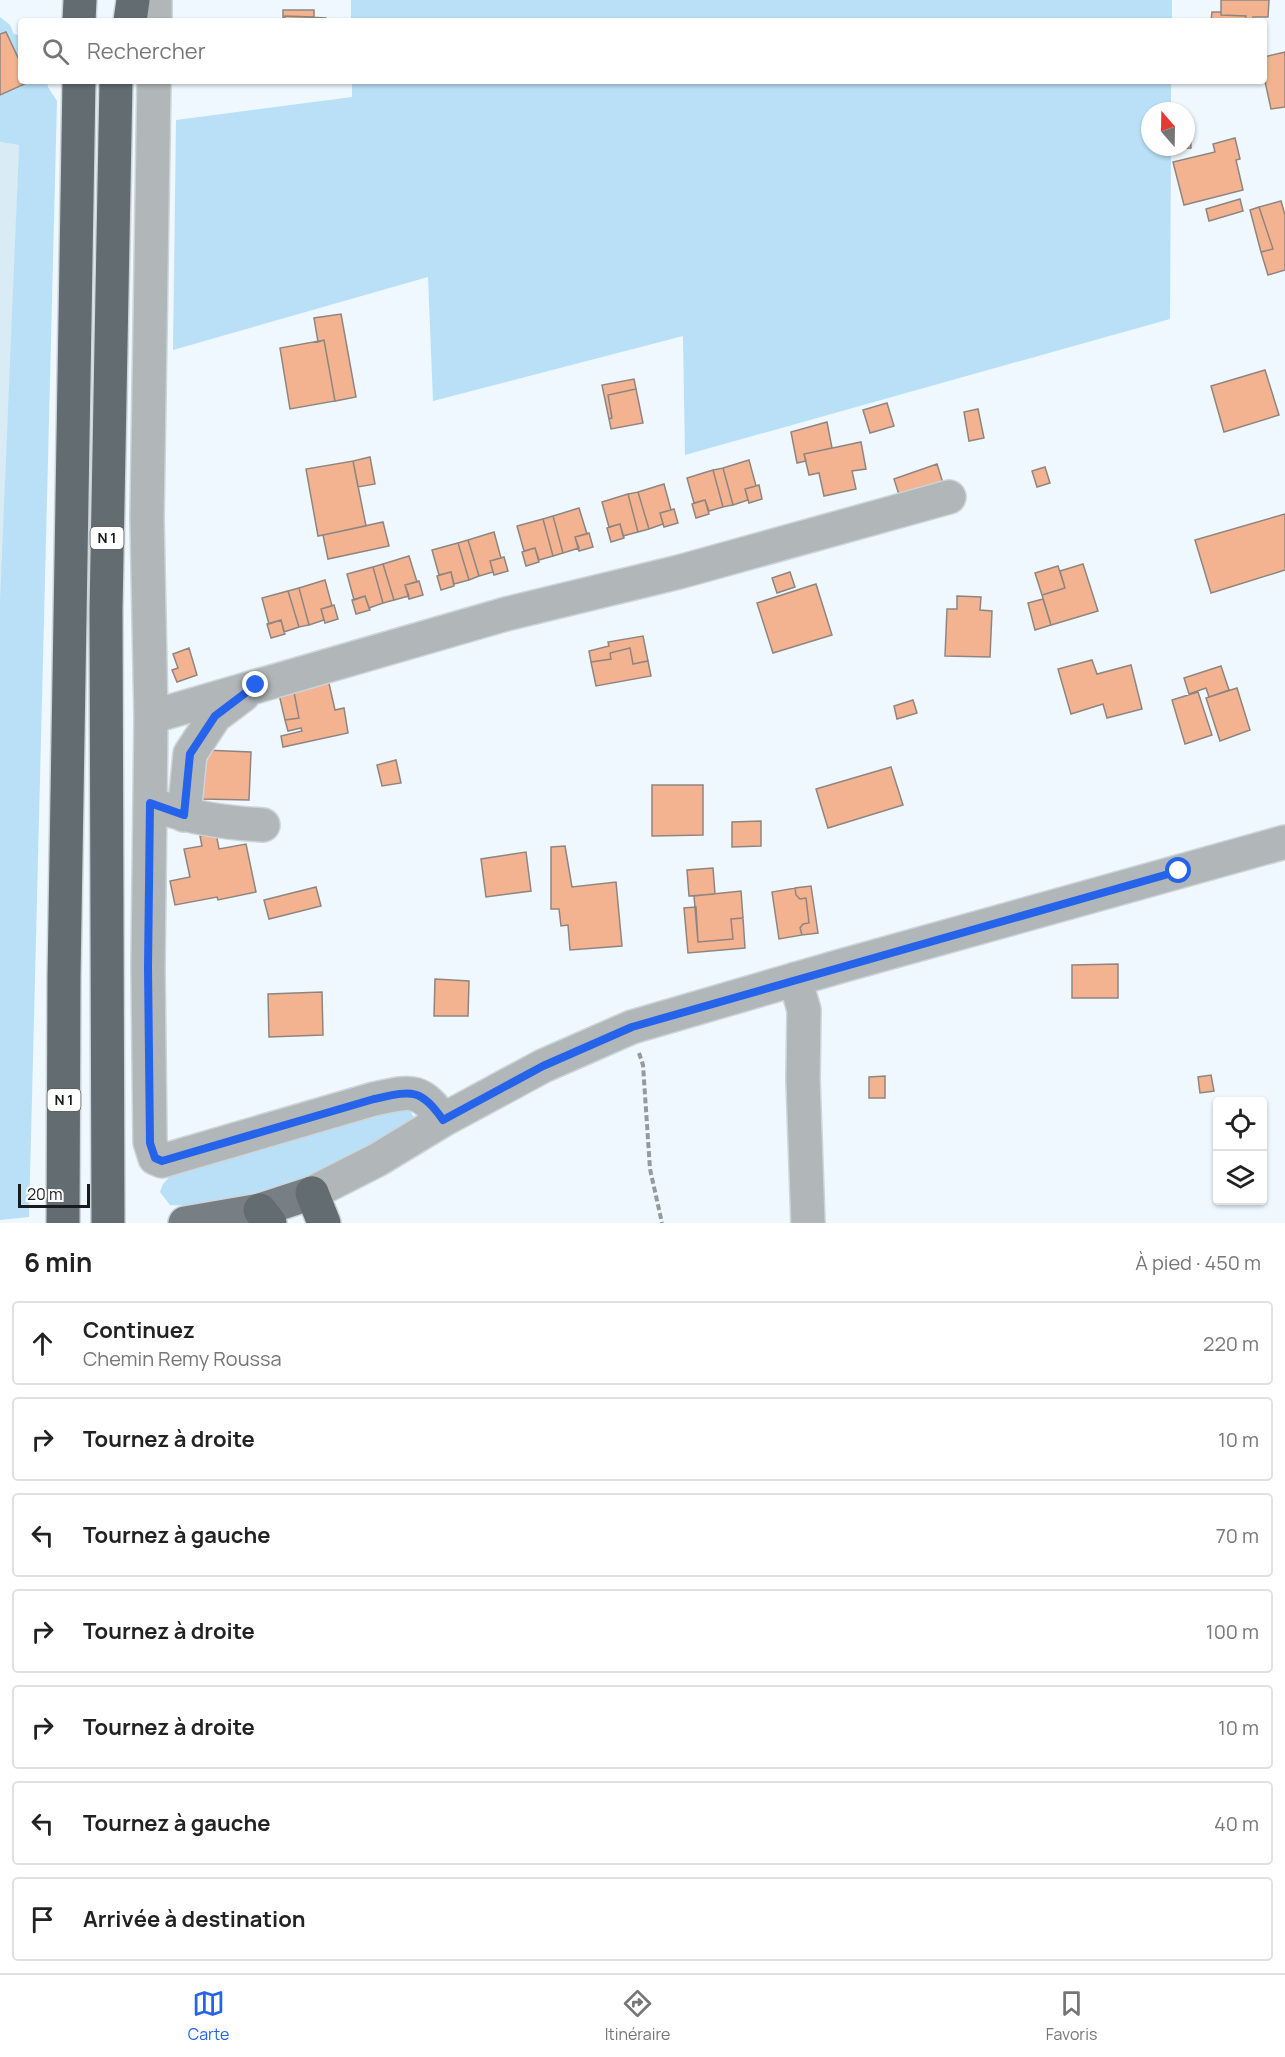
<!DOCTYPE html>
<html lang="fr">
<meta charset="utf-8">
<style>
:root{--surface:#fff;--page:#f6f6f6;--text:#222;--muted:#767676;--line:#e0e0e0;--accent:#2563eb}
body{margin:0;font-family:Manrope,sans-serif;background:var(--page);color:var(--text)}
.controls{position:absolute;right:18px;bottom:18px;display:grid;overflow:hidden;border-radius:6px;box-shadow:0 2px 4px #0004}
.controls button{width:54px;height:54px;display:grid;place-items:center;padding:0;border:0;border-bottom:2px solid var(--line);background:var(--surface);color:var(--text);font:30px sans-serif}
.compass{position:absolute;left:1141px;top:102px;width:54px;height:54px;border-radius:50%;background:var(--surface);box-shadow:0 2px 4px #0004;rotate:340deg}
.scale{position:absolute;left:18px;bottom:15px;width:72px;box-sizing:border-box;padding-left:6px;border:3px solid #171b1d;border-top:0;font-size:16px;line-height:21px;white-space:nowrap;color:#171b1d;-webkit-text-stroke:4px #fff;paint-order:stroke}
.stop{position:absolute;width:18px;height:18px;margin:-14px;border:4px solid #2563eb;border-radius:50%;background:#fff}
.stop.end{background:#2563eb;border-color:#fff;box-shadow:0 2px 6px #0008}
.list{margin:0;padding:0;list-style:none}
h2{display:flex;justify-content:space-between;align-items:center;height:78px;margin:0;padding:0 24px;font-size:26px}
h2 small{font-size:20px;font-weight:400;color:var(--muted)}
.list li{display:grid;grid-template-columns:39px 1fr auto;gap:18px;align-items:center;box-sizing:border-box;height:84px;margin:0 12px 12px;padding:0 12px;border:2px solid var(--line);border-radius:6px}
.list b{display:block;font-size:22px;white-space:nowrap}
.list p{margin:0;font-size:20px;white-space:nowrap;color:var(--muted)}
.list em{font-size:20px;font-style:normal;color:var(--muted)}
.icon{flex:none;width:33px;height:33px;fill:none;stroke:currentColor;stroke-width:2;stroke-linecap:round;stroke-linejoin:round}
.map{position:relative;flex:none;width:1285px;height:1223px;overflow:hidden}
.search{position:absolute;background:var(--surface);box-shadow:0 2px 4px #0004;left:18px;right:18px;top:18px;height:66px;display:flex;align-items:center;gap:15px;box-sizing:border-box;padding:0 21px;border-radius:6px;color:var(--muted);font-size:22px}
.sheet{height:750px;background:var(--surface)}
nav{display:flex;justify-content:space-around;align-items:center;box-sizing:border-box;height:84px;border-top:2px solid var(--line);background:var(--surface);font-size:16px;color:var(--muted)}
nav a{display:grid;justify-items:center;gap:3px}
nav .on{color:var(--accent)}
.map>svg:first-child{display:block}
.built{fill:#d9ebf5}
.green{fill:#b9e0f7}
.building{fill:#f4b390;stroke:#8f8580;stroke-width:1.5}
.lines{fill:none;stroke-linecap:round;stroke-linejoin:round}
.minor-casing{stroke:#ccd5da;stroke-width:36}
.major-casing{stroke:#ccd5da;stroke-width:36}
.highway-casing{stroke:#ccd5da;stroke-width:36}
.path{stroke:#939b9f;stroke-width:4;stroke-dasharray:6 3;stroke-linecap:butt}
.minor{stroke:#b1b6b8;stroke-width:33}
.major{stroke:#787f84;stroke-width:33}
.highway{stroke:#636c71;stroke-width:33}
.route{stroke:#2563eb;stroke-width:8}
.labels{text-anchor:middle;stroke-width:4.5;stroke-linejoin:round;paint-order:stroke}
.shield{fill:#fff;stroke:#5d5f61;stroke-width:1.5}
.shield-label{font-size:14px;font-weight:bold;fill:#171b1d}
</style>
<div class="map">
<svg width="1285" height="1223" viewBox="0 0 1285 1223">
<rect width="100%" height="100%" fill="#eef8fe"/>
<path class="built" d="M0,142L19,145L0,663Z"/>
<path class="green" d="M351,0H1172V21H351Z
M0,17L10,25L14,34L21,36V81H47L48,87L57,101L29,1217L0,1220V602L19,145L0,142Z
M352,81H1171V111H1150V147H1171L1170,319L685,455L683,336L433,401L428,277L173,350L176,120L352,97Z
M409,1108L414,1118L341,1165L258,1198L217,1207L170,1205L160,1192L163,1184L174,1172L389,1110Z"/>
<path class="building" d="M1221,0H1269L1268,17H1253V21H1245L1246,16L1221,15Z
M283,10H314V17L285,16L283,21Z
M1212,12H1221V15L1246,16L1245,21H1211Z
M285,16L326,18V21H284Z
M6,32L21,64V81L29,82L0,95V34Z
M1285,52V107L1271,109L1264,77V57Z
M1186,126H1190L1191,148L1172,149V147H1186Z
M1235,138L1240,159L1236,160L1243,190L1184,205L1173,162L1215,152L1213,144Z
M1240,199L1243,211L1209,221L1206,209Z
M1281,201L1285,215V270L1268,275L1261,252L1273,249L1259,207Z
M1259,207L1273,249L1261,252L1250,210Z
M341,314L356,397L335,401L324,340L318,342L314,318Z
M324,340L335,401L290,409L280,348Z
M1265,370L1279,415L1224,432L1211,386Z
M634,379L636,389L608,395L612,418L609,419L602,385Z
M636,389L643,423L611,429L609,419L612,418L608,395Z
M887,403L894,426L870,433L863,410Z
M978,409L984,438L969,441L964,412Z
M827,422L832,448L804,454L806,461L797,463L791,432Z
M861,442L866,469L852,471L856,489L824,496L819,473L809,475L804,454Z
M370,457L375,484L358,487L353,461Z
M749,460L756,486L745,489L748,500L733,505L723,468Z
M353,461L366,526L318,536L306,469Z
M937,464L943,483L900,498L894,479Z
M1045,467L1050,483L1037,487L1032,471Z
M723,468L733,505L723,507L713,470Z
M713,470L723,507L709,511L705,500L694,503L687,478Z
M664,484L671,510L660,513L663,524L649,529L638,492Z
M759,485L762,499L749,503L745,489Z
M638,492L649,529L638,532L628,494Z
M628,494L638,532L623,536L620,524L609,527L602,502Z
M705,500L709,514L696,518L692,504Z
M579,508L587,534L575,537L579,548L563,553L553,516Z
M674,509L678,523L664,527L660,513Z
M1285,514V570L1211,593L1195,540Z
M553,516L563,553L553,556L543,519Z
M543,519L553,556L539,560L535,548L524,551L517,526Z
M383,522L389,546L328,559L323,535Z
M620,524L624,538L611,542L607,528Z
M494,532L501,558L490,561L493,572L479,576L468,540Z
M589,533L593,547L579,551L575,537Z
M468,540L479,576L469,580L458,543Z
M458,543L469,580L454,584L451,572L439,575L432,550Z
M535,548L539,562L526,566L522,552Z
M409,556L417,582L405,585L409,596L394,600L383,564Z
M504,557L508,571L494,575L490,561Z
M383,564L394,600L383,603L373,567Z
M1083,564L1098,611L1051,625L1042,595L1065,588L1060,571Z
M1058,566L1065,588L1042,595L1035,573Z
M373,567L383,603L369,608L365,596L354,600L347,574Z
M451,572L454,586L441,590L437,576Z
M790,572L795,587L777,593L772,578Z
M325,580L332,606L321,609L324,620L309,625L299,588Z
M419,581L423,595L409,599L405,585Z
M816,584L832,635L773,653L757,603Z
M299,588L309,625L299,627L288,591Z
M288,591L299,627L284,632L281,620L269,624L262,598Z
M365,596L370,610L356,614L352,600Z
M957,596L981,597L980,610L992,611L990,657L945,656L947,609H957Z
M1043,599L1051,625L1035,630L1028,603Z
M334,605L338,619L325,623L321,609Z
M281,620L285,634L271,638L267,624Z
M643,636L648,661L633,664L630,648L610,653L611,659L591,662L589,651L609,646L608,642Z
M189,648L197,675L177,682L172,670L178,668L173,654Z
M630,648L633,664L648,661L651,676L596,686L591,662L611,659L610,653Z
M1092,660L1097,674L1131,665L1142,709L1107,718L1103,704L1071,714L1058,669Z
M1221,666L1229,690L1209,697L1206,688L1189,694L1184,678Z
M328,679L335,710L344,708L348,733L283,747L281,736L302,731L301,728L288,731L285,720L299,718L293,687Z
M293,687L299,718L285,720L278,690Z
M1237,688L1250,730L1220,741L1206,698Z
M1198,692L1212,735L1185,744L1172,700Z
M913,700L917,713L897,719L894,706Z
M203,750L251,752L249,800L202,799Z
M396,760L401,783L382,786L377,765Z
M891,767L903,805L828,828L816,789Z
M652,785H703V835L652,836Z
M761,821V846L732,847V822Z
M216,833L219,849L246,844L256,892L218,900L217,897L175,905L170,881L190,877L184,849L202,846L200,836Z
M565,846L572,887L616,882L622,946L570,950L568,925L561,926L559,909H551V847Z
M526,852L531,891L486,897L481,859Z
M713,868L715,894L689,896L687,870Z
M811,886L818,933L802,935L800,928L803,924L809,923L806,898L800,899L796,895L795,888Z
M316,887L321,906L269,919L264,900Z
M795,888L796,895L800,899L806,898L809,923L803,924L800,928L802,935L779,939L772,892Z
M741,891L743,918L731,919L733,939L698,942L694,896Z
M696,907L698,942L733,939L731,919L743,918L745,948L688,953L684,908Z
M1118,964V998H1072V965Z
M435,979L469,981L468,1016H434Z
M322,992L323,1035L269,1037L268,994Z
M1211,1075L1214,1091L1200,1093L1198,1077Z
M885,1076V1098H869V1077Z"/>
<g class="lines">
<defs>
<path id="minor" d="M155,21V0
M154,81L147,518L151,717L148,967L150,1142L155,1158L162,1161L374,1099C411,1091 420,1087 443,1120
M151,717L506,614L679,572L949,497
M163,808C196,819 228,823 263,825
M184,815L190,754L215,716L243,695
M795,979L804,1010L803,1080L808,1223
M312,1193L377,1160L443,1120L543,1066L632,1027L841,966L1285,842"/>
<path id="major" d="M185,1223L260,1210L312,1193"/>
<path id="highway" d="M79,21L80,0
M130,21L133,0
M312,1193L324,1223
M260,1210L270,1223
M63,1223L64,977L79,81
M108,1223L106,610L116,81"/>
</defs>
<use href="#minor" class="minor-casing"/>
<use href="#major" class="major-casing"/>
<use href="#highway" class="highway-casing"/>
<path class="path" d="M639,1053L643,1065L650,1169L662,1223"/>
<use href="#minor" class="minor"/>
<use href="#major" class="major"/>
<use href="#highway" class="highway"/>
</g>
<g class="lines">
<path class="route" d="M256,685L215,716L190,754L184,815L150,803L148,967L150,1143L155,1158L162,1161L374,1099C411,1091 420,1087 443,1120L543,1066L632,1027L1179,871"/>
</g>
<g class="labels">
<g class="shield">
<rect x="90.5" y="527" width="33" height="22" rx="4.5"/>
<rect x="47.5" y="1089" width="33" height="22" rx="4.5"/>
</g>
<g class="shield-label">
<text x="107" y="543">N 1</text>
<text x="64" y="1105">N 1</text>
</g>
</g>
</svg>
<div class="controls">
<button><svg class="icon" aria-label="locate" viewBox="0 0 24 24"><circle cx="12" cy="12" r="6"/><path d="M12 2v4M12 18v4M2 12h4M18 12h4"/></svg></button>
<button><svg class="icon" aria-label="layers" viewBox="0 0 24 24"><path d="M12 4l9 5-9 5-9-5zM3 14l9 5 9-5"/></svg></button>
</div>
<svg class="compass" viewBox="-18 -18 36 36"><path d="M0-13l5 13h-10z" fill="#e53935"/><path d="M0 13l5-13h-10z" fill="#767676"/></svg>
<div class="scale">20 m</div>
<div class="stop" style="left:1179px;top:871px"></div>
<div class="stop end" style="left:256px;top:685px"></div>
<div class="search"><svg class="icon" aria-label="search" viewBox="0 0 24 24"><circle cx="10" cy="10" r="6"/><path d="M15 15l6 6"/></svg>Rechercher</div>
</div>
<section class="sheet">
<h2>6 min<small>À pied · 450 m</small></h2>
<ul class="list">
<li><svg class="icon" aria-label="ahead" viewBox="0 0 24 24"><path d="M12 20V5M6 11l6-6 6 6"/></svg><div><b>Continuez</b><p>Chemin Remy Roussa</p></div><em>220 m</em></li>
<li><svg class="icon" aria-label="right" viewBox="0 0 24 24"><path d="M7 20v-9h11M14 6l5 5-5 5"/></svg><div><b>Tournez à droite</b></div><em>10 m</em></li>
<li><svg class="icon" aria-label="left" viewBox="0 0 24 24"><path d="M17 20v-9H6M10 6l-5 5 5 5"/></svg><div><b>Tournez à gauche</b></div><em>70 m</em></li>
<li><svg class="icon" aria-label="right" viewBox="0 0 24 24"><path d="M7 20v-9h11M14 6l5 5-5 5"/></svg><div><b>Tournez à droite</b></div><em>100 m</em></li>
<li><svg class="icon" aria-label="right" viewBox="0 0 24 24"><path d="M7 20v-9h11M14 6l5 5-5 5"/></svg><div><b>Tournez à droite</b></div><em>10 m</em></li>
<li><svg class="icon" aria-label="left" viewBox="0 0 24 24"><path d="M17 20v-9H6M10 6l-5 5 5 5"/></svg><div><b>Tournez à gauche</b></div><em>40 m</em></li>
<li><svg class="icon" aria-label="arrive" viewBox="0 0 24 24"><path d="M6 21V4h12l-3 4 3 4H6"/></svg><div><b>Arrivée à destination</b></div></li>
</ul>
</section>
<nav>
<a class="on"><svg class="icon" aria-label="map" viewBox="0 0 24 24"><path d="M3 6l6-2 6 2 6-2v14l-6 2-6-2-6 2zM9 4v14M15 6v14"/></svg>Carte</a>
<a><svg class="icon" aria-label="directions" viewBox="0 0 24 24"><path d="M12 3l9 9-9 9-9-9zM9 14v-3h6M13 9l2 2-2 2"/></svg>Itinéraire</a>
<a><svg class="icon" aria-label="saved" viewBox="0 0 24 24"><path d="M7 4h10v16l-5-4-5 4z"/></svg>Favoris</a>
</nav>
